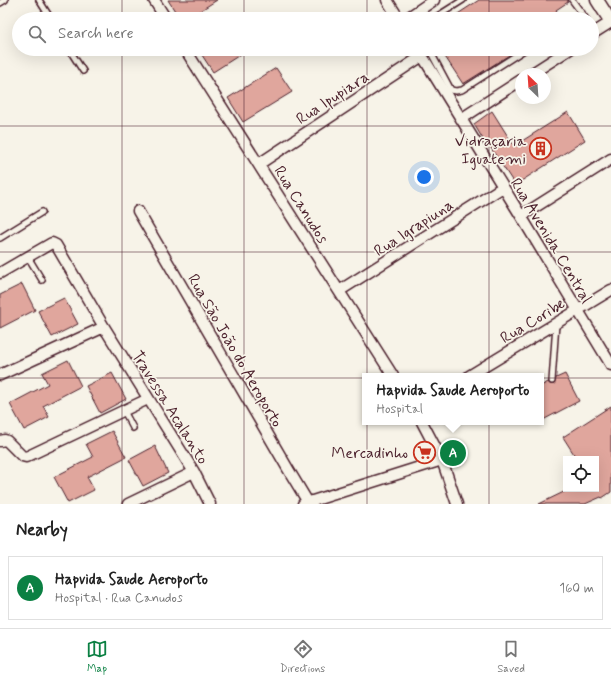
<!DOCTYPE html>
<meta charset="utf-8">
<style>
:root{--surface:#fff;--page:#f6f6f6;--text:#222;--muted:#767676;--line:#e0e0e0;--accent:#0b8043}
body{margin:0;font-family:Mynerve,sans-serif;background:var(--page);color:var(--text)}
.controls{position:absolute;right:12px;bottom:12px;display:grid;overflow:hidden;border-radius:0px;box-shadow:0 4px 16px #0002}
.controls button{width:36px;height:36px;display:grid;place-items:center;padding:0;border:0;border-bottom:1px solid var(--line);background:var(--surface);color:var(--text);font:20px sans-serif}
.compass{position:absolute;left:515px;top:68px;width:36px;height:36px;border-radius:50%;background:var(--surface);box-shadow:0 4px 16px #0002;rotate:335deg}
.you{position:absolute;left:424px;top:177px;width:14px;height:14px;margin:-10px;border:3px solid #fff;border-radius:50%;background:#1a73e8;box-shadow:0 0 0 6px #1a73e833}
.badge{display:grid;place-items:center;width:26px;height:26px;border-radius:50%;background:var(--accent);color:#fff;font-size:13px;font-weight:700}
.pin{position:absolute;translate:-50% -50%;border:2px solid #fff;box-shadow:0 1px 4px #0006}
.popup{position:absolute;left:362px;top:373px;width:182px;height:52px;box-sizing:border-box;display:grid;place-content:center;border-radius:0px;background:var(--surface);filter:drop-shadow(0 1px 3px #0005);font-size:13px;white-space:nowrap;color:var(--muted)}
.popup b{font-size:15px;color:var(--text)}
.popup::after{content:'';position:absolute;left:50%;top:100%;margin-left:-8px;border:8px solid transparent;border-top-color:var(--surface)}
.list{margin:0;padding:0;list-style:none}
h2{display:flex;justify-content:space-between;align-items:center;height:52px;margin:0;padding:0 16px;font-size:17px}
h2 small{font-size:13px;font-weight:400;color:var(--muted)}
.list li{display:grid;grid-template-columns:26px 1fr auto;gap:12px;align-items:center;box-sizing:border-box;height:64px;margin:0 8px 8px;padding:0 8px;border:1px solid var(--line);border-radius:0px}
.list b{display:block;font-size:15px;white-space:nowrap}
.list p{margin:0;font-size:13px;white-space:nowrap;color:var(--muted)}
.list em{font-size:13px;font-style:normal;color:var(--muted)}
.icon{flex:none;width:22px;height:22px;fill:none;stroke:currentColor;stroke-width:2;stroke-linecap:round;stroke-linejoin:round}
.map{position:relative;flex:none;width:611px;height:504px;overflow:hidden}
.search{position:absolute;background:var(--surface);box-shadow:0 4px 16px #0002;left:12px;right:12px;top:12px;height:44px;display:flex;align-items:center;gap:10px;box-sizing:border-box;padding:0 14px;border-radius:22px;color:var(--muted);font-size:15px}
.sheet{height:124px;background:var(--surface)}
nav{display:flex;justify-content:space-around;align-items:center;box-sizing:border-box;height:56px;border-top:1px solid var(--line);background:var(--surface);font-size:11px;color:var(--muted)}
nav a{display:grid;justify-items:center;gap:2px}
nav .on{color:var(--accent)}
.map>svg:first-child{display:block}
.building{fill:#e0a69d;stroke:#4a1f2b}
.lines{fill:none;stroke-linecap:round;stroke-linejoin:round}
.service-casing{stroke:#4a1f2b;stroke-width:8}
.minor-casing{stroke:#4a1f2b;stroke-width:13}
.tertiary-casing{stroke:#4a1f2b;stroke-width:15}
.service{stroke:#f7f3e8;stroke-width:5}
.minor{stroke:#f7f3e8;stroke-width:10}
.tertiary{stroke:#f7f3e8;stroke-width:12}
.grid{fill:none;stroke:#4a1f2b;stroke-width:1;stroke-opacity:0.55}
.labels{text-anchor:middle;stroke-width:3.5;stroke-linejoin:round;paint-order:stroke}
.street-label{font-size:16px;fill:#4a1f2b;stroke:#f7f3e8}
.poi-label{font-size:16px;fill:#4a1f2b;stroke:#f7f3e8;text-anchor:end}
</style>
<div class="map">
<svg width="611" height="504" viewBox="0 0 611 504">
<rect width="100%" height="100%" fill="#f7f3e8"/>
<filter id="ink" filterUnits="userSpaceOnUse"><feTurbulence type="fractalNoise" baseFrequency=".025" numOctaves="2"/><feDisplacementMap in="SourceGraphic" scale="8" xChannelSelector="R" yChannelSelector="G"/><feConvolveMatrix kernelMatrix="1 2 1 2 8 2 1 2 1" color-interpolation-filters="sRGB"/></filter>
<g filter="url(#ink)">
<path class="building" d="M168,0H217L187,19H180Z
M479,0H568V2L556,10L562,19H450Z
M198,49H249L213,72Z
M440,49H519L463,84Z
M276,68L292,92L243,122L228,98Z
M492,111L514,146L568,112L585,140L515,185L489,145L487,146L474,124Z
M22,284L35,310L0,328V295Z
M64,298L78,324L52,337L38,311Z
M68,360L81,386L43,406L49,417L24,430L10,404L48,384L42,373Z
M112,373L126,399L100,413L86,386Z
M565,374L579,401L541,421V386L548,382L550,384H554L556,378Z
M611,406V492L602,498L601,497L585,504H539L570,489H596V459H577L563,437Z
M112,431L126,457L87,477L94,490L68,503L54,477L93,457L86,444Z
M155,446L168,473L143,486L129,460Z"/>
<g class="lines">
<defs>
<path id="service" d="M39,0L51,19
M572,0L586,19
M0,3L5,0
M433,19L463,0
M573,19L582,13
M69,49L83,71
M429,49L451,90L456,91L462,90L526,49
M0,238L42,212
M28,257L42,280
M552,381L556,324
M124,411L133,428"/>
<path id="minor" d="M154,0L166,19
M387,0L399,19
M406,19L434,0
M592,34L611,22
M185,49L393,376
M418,49L521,216L611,365
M531,74L570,49
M461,119L521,80
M259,164L422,56
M138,211L288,469L309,504
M521,216L611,159
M0,273L50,244L52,243L56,245L104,327L194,472L210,504
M339,291L503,187
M0,375L104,327
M469,376L611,290
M422,422L442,460L457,504
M0,441L5,440L7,441L22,456L26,457L148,399
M128,504L194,472
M303,504L442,460"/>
<path id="tertiary" d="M597,0L611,22"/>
</defs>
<use href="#service" class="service-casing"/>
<use href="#minor" class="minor-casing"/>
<use href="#tertiary" class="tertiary-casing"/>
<use href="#service" class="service"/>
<use href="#minor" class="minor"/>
<use href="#tertiary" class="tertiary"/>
</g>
</g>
<path class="grid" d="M122,0V19M244,0V19M367,0V19M489,0V19M122,49V504M244,49V504M367,49V504M489,49V504M0,126H611M0,252H611M0,378H611"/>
<defs>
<symbol id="building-ring" viewBox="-11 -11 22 22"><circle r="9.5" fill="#f7f3e8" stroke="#c8321e" stroke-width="1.5"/><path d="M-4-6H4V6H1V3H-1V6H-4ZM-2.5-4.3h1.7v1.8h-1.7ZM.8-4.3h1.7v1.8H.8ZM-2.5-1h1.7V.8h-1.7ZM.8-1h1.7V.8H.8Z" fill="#c8321e"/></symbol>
<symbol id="supermarket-ring" viewBox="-11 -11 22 22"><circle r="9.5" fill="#f7f3e8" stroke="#c8321e" stroke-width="1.5"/><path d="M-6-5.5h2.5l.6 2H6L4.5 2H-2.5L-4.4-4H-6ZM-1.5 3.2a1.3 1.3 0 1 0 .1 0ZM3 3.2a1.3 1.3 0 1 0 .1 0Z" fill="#c8321e"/></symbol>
</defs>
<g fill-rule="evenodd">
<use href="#building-ring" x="528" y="136" width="25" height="25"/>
<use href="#supermarket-ring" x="412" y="440" width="25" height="25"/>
</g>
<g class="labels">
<g class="street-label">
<text transform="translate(332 97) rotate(-33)" y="6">Rua Ipupiara</text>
<text transform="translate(302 204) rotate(58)" y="6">Rua Canudos</text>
<text transform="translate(413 227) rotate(-33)" y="6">Rua Igrapiuna</text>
<text transform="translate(552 240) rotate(59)" y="6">Rua Avenida Central</text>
<text transform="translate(532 320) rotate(-31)" y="6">Rua Coribe</text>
<text transform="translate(236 350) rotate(60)" y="6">Rua São João do Aeroporto</text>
<text transform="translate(171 407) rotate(58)" y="6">Travessa Acalanto</text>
</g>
<g class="poi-label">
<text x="526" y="146">Vidraçaria<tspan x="526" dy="18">Iguatemi</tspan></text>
<text x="408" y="458">Mercadinho</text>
</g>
</g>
</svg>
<div class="controls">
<button><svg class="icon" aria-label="locate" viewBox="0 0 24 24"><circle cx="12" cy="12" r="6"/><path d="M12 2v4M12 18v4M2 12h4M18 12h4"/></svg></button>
</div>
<svg class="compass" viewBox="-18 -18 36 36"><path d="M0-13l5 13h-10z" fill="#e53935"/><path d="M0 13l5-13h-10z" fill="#767676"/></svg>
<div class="you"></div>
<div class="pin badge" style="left:453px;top:453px">A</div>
<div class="popup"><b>Hapvida Saude Aeroporto</b>Hospital</div>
<div class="search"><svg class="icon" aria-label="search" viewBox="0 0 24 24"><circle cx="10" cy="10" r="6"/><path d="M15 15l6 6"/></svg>Search here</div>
</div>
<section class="sheet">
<h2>Nearby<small></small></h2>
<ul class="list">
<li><span class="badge">A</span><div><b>Hapvida Saude Aeroporto</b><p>Hospital · Rua Canudos</p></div><em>160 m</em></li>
</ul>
</section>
<nav>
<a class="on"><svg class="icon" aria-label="map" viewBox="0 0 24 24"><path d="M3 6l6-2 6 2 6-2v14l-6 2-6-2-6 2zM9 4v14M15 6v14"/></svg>Map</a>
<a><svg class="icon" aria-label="directions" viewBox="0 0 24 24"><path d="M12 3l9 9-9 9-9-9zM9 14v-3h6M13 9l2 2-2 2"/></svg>Directions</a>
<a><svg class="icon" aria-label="saved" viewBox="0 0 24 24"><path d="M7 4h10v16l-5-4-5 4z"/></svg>Saved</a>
</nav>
